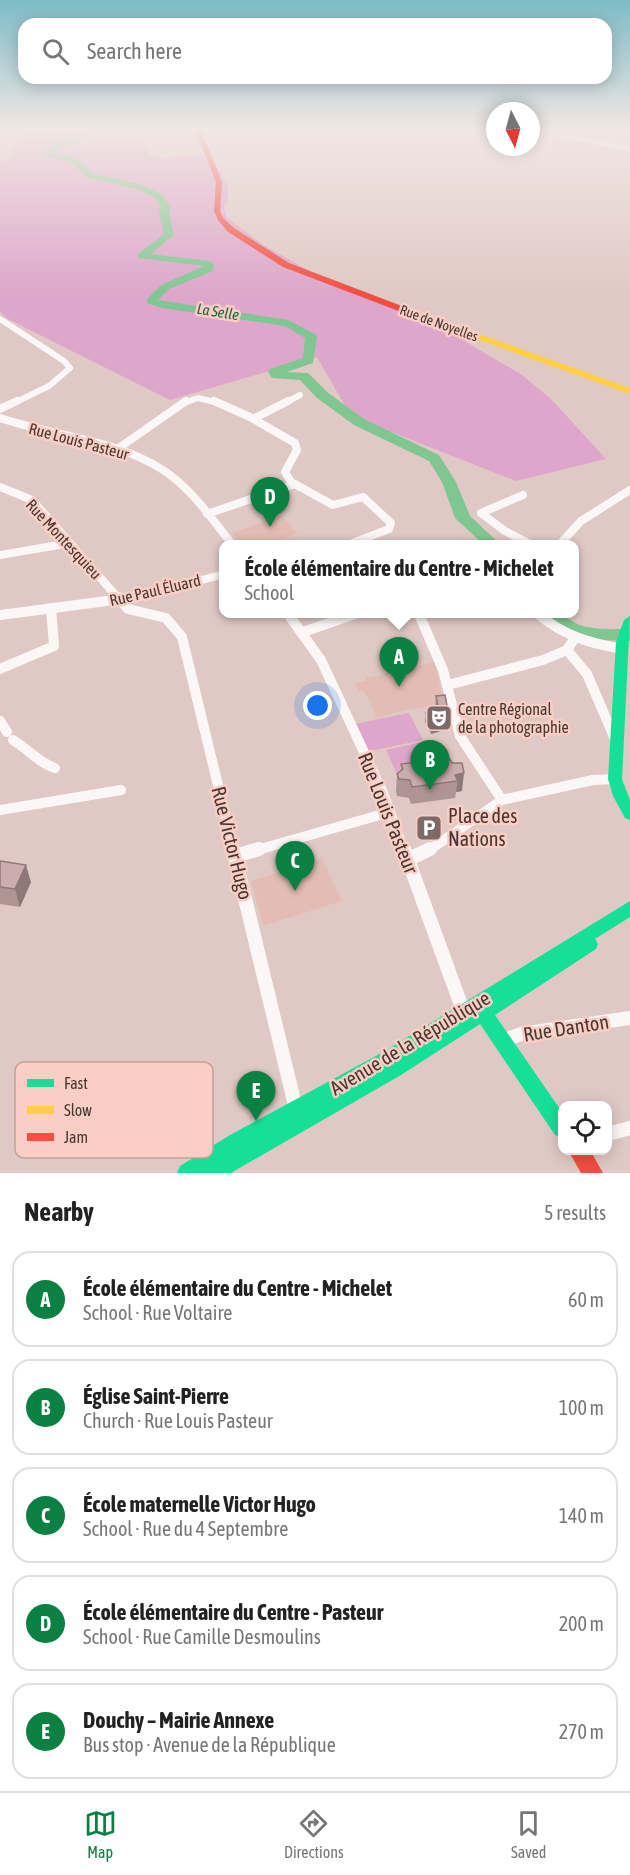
<!DOCTYPE html>
<meta charset="utf-8">
<style>
:root{--surface:#fff;--page:#f6f6f6;--text:#222;--muted:#767676;--line:#e0e0e0;--accent:#0b8043}
body{margin:0;font-family:"Asap Condensed",sans-serif;background:var(--page);color:var(--text)}
.controls{position:absolute;right:18px;bottom:18px;display:grid;overflow:hidden;border-radius:12px;box-shadow:0 3px 15px #0003}
.controls button{width:54px;height:54px;display:grid;place-items:center;padding:0;border:0;border-bottom:2px solid var(--line);background:var(--surface);color:var(--text);font:30px sans-serif}
.compass{position:absolute;left:486px;top:102px;width:54px;height:54px;border-radius:50%;background:var(--surface);box-shadow:0 3px 15px #0003;rotate:174deg}
.you{position:absolute;left:318px;top:706px;width:21px;height:21px;margin:-15px;border:4px solid #fff;border-radius:50%;background:#1a73e8;box-shadow:0 0 0 9px #1a73e833}
.badge{display:grid;place-items:center;width:39px;height:39px;border-radius:50%;background:var(--accent);color:#fff;font-size:20px;font-weight:700}
.pin{position:absolute;translate:-50% -50px;filter:drop-shadow(0 2px 3px #0008)}
.pin::after{content:'';position:absolute;top:32px;width:21px;height:18px;background:inherit;clip-path:polygon(0 0,100% 0,50% 100%)}
.popup{position:absolute;left:219px;top:540px;width:360px;height:78px;box-sizing:border-box;display:grid;place-content:center;border-radius:12px;background:var(--surface);filter:drop-shadow(0 2px 4px #0005);font-size:20px;white-space:nowrap;color:var(--muted)}
.popup b{font-size:22px;color:var(--text)}
.popup::after{content:'';position:absolute;left:50%;top:100%;margin-left:-12px;border:12px solid transparent;border-top-color:var(--surface)}
.list{margin:0;padding:0;list-style:none}
h2{display:flex;justify-content:space-between;align-items:center;height:78px;margin:0;padding:0 24px;font-size:26px}
h2 small{font-size:20px;font-weight:400;color:var(--muted)}
.list li{display:grid;grid-template-columns:39px 1fr auto;gap:18px;align-items:center;box-sizing:border-box;height:96px;margin:0 12px 12px;padding:0 12px;border:2px solid var(--line);border-radius:18px}
.list b{display:block;font-size:22px;white-space:nowrap}
.list p{margin:0;font-size:20px;white-space:nowrap;color:var(--muted)}
.list em{font-size:20px;font-style:normal;color:var(--muted)}
.icon{flex:none;width:33px;height:33px;fill:none;stroke:currentColor;stroke-width:2;stroke-linecap:round;stroke-linejoin:round}
.map{position:relative;flex:none;width:630px;height:1173px;overflow:hidden}
.search{position:absolute;background:var(--surface);box-shadow:0 3px 15px #0003;left:18px;right:18px;top:18px;height:66px;display:flex;align-items:center;gap:15px;box-sizing:border-box;padding:0 21px;border-radius:18px;color:var(--muted);font-size:22px}
.sheet{height:618px;background:var(--surface)}
nav{display:flex;justify-content:space-around;align-items:center;box-sizing:border-box;height:84px;border-top:2px solid var(--line);background:var(--surface);font-size:16px;color:var(--muted)}
nav a{display:grid;justify-items:center;gap:3px}
nav .on{color:var(--accent)}
.map>svg:first-child{display:block}
.built{fill:#e3bdb5}
.green{fill:#dda6ca}
.lines{fill:none;stroke-linecap:round;stroke-linejoin:round}
.river{fill:#80c692;fill-rule:evenodd}
.street-far4{stroke:#faf7f6;stroke-width:5}
.street-far3{stroke:#faf7f6;stroke-width:6}
.street-far2{stroke:#faf7f6;stroke-width:8}
.street-far1{stroke:#faf7f6;stroke-width:10}
.street{stroke:#faf7f6;stroke-width:14}
.fast{fill:#16e098;fill-rule:evenodd}
.slow{fill:#ffcf43;fill-rule:evenodd}
.jam{fill:#f24e42;fill-rule:evenodd}
.wall{fill:#af9494}
.shaded-wall{fill:#8f7878}
.building{fill:#ccacac;stroke:#8f7878;stroke-width:1.5}
.labels{text-anchor:middle;stroke-width:5;stroke-linejoin:round;paint-order:stroke}
.far-street-label{font-size:14px;fill:#483633;stroke:#facec4}
.far-water-label{font-size:15px;font-style:italic;fill:#176537;stroke:#facec4}
.street-label{font-size:16px;fill:#483633;stroke:#facec4}
.poi-label{font-size:16px;fill:#483633;stroke:#facec4;text-anchor:start}
.near-street-label{font-size:20px;fill:#483633;stroke:#facec4}
.near-poi-label{font-size:20px;fill:#483633;stroke:#facec4;text-anchor:start}
.key{fill:#facec4;stroke:#c5a098;stroke-width:1.5}
.key-label{font-size:16px;fill:#483633}
</style>
<div class="map">
<svg width="630" height="1173" viewBox="0 0 630 1173">
<rect width="100%" height="100%" fill="#e0c9c4"/>
<path class="built" d="M277,512L298,533L269,544H258L254,541L242,544L232,533L263,522L262,518Z
M435,662L444,704L405,710L377,718L368,697L363,691H359L355,683L366,681V678Z
M322,859L342,901L263,926L251,881Z"/>
<path class="green" d="M24,130H98L79,144L143,139L150,155L161,158L204,154L208,163H214C224,178 234,189 224,207L226,217L262,244L311,272L461,329L466,342L522,375L552,400L606,459L516,481L351,416L317,357L170,400L6,318L0,312V161L8,160Z
M409,713L423,740L366,752L354,724Z
M431,740L443,763L397,774L386,750Z"/>
<g class="lines">
<path class="river" d="M82,130H91L79,142L52,153L76,158L95,174L145,186L161,194L170,205L169,213L174,235L151,254L209,261L214,264L213,271L169,289L158,300L288,320L315,334L317,337L313,363L287,372L308,373L327,392L364,419L439,455L456,482L470,516L500,544H483L455,518L442,482L429,461L354,425L317,398L300,380L272,378L268,372L270,369L303,358L305,338L285,326L162,308L147,303V299L161,285L204,266L138,258V254L164,234L159,213L160,205L155,198L139,190L89,178L70,162L43,155C51,142 71,141 82,130Z
M543,614C568,611 567,623 587,627C601,630 616,629 630,629V641C601,640 562,641 543,614Z"/>
<path class="street-far4" d="M535,130L630,149"/>
<path class="street-far3" d="M0,319L64,361L70,368L49,386L14,403
M184,403L198,398L219,403
M285,403L300,395"/>
<path class="street-far2" d="M214,401L250,417L295,443L297,450L285,472L291,482L333,505L363,497L391,523L389,529L350,544
M0,409L17,401
M0,418C53,436 115,439 163,470C191,488 211,518 232,544
M253,419L288,401
M116,450L186,401
M0,487L32,500L119,599
M523,495L481,513L505,531L530,544
M207,514L295,484
M560,544L581,521L630,490
M0,555L70,543
M131,599L224,574"/>
<path class="street-far1" d="M118,597L128,609L166,618L182,637L234,851
M288,614L321,660L383,793L404,851
M419,614L443,670L460,736L502,800
M538,614C564,636 589,643 622,649
M0,615L137,597
M303,632L355,614
M567,650L587,674L615,739
M0,669L54,646L51,608
M448,685L543,660L567,650L574,639
M0,721L7,732
M13,740C28,749 39,763 55,768
M0,810L121,790
M254,851L390,812
M428,851L502,800L593,780L615,779"/>
<path class="street" d="M233,849L296,1109
M404,849L464,1013
M235,856L259,849
M407,860L430,849
M502,1041L521,1034L630,1018
M608,1134L630,1128"/>
<path class="fast" d="M630,616L622,779L630,800V820L625,818L613,796L608,779L616,642L624,620Z
M630,901V917L595,939L598,944L596,949L495,1015L562,1112V1138L555,1135L480,1024L401,1075L231,1173H177L180,1166L230,1135L385,1051Z"/>
<path class="slow" d="M409,311H415L630,388V394L409,315Z"/>
<path class="jam" d="M195,130H201L222,182L220,211L223,218L234,228L289,263L415,311V315H409L283,267L228,232L218,220L214,211L216,182Z
M568,1150H590L603,1173H581Z"/>
</g>
<path class="wall" d="M436,696L449,717L448,726L444,730L431,734L425,722L426,713L430,712V707H435Z
M449,758L462,791L456,792L455,798L411,804L409,798L397,796L396,791L397,774L401,771V764Z
M0,861L31,882L20,907L0,904Z"/>
<path class="shaded-wall" d="M449,717L448,726L444,730L431,734L432,725Z
M464,773L462,791L456,792L458,781L455,775Z
M26,865L31,882L20,907L15,889Z"/>
<path class="building" d="M445,695L449,717L445,722L432,725L426,713L432,712L430,707L438,706L436,696Z
M449,758L452,763H462L464,773L455,775L458,781L412,787L410,780L399,779L397,774L403,769L401,764Z
M0,861L26,865L15,889L0,887Z"/>
<linearGradient id="sky" x2="0" y2="1"><stop stop-color="#7ebbc6"/><stop offset="0.44" stop-color="#f1e7e4"/><stop offset="1" stop-color="#f1e7e4" stop-opacity="0"/></linearGradient>
<rect width="630" height="294" fill="url(#sky)"/>
<defs>
<symbol id="theatre-square" viewBox="-11 -11 22 22"><rect x="-9" y="-9" width="18" height="18" rx="4" fill="#7d6966" stroke="#facec4"/><path d="M-5-5.5Q0-4 5-5.5V0Q5 5 0 6Q-5 5-5 0ZM-3.3-2.5H-1v1.5H-3.3ZM1-2.5H3.3v1.5H1ZM-2.8 1Q0 5.5 2.8 1Z" fill="#fff"/></symbol>
<symbol id="parking-square" viewBox="-11 -11 22 22"><rect x="-9" y="-9" width="18" height="18" rx="4" fill="#7d6966" stroke="#facec4"/><path d="M-3.5-5.5H1a3.5 3.5 0 0 1 0 7H-1V5.5H-3.5ZM-1-3.4V-.6H.8a1.4 1.4 0 0 0 0-2.8Z" fill="#fff"/></symbol>
</defs>
<g fill-rule="evenodd">
<use href="#theatre-square" x="424" y="703" width="30" height="30"/>
<use href="#parking-square" x="414" y="813" width="30" height="30"/>
</g>
<g class="labels">
<g class="far-street-label">
<text transform="translate(439 323) rotate(20)" y="5">Rue de Noyelles</text>
</g>
<g class="far-water-label">
<text transform="translate(218 312) rotate(9)" y="5">La Selle</text>
</g>
<g class="street-label">
<text transform="translate(79 441) rotate(15)" y="6">Rue Louis Pasteur</text>
<text transform="translate(64 539) rotate(47)" y="6">Rue Montesquieu</text>
<text transform="translate(155 590) rotate(-13)" y="6">Rue Paul Éluard</text>
</g>
<g class="poi-label">
<text x="458" y="715">Centre Régional<tspan x="458" dy="18">de la photographie</tspan></text>
</g>
<g class="near-street-label">
<text transform="translate(388 813) rotate(68)" y="7">Rue Louis Pasteur</text>
<text transform="translate(232 843) rotate(76)" y="7">Rue Victor Hugo</text>
<text transform="translate(566 1028) rotate(-9)" y="7">Rue Danton</text>
<text transform="translate(410 1043) rotate(-31)" y="7">Avenue de la République</text>
</g>
<g class="near-poi-label">
<text x="448" y="823">Place des<tspan x="448" dy="23">Nations</tspan></text>
</g>
</g>
<rect x="15" y="1062" width="198" height="96" rx="9" class="key"/>
<rect x="27" y="1079" width="27" height="8" fill="#16e098"/>
<rect x="27" y="1106" width="27" height="8" fill="#ffcf43"/>
<rect x="27" y="1133" width="27" height="8" fill="#f24e42"/>
<g class="key-label">
<text x="64" y="1089">Fast</text>
<text x="64" y="1116">Slow</text>
<text x="64" y="1143">Jam</text>
</g>
</svg>
<div class="controls">
<button><svg class="icon" aria-label="locate" viewBox="0 0 24 24"><circle cx="12" cy="12" r="6"/><path d="M12 2v4M12 18v4M2 12h4M18 12h4"/></svg></button>
</div>
<svg class="compass" viewBox="-18 -18 36 36"><path d="M0-13l5 13h-10z" fill="#e53935"/><path d="M0 13l5-13h-10z" fill="#767676"/></svg>
<div class="you"></div>
<div class="pin badge" style="left:399px;top:687px">A</div>
<div class="popup"><b>École élémentaire du Centre - Michelet</b>School</div>
<div class="pin badge" style="left:430px;top:790px">B</div>
<div class="pin badge" style="left:295px;top:891px">C</div>
<div class="pin badge" style="left:270px;top:527px">D</div>
<div class="pin badge" style="left:256px;top:1121px">E</div>
<div class="search"><svg class="icon" aria-label="search" viewBox="0 0 24 24"><circle cx="10" cy="10" r="6"/><path d="M15 15l6 6"/></svg>Search here</div>
</div>
<section class="sheet">
<h2>Nearby<small>5 results</small></h2>
<ul class="list">
<li><span class="badge">A</span><div><b>École élémentaire du Centre - Michelet</b><p>School · Rue Voltaire</p></div><em>60 m</em></li>
<li><span class="badge">B</span><div><b>Église Saint-Pierre</b><p>Church · Rue Louis Pasteur</p></div><em>100 m</em></li>
<li><span class="badge">C</span><div><b>École maternelle Victor Hugo</b><p>School · Rue du 4 Septembre</p></div><em>140 m</em></li>
<li><span class="badge">D</span><div><b>École élémentaire du Centre - Pasteur</b><p>School · Rue Camille Desmoulins</p></div><em>200 m</em></li>
<li><span class="badge">E</span><div><b>Douchy – Mairie Annexe</b><p>Bus stop · Avenue de la République</p></div><em>270 m</em></li>
</ul>
</section>
<nav>
<a class="on"><svg class="icon" aria-label="map" viewBox="0 0 24 24"><path d="M3 6l6-2 6 2 6-2v14l-6 2-6-2-6 2zM9 4v14M15 6v14"/></svg>Map</a>
<a><svg class="icon" aria-label="directions" viewBox="0 0 24 24"><path d="M12 3l9 9-9 9-9-9zM9 14v-3h6M13 9l2 2-2 2"/></svg>Directions</a>
<a><svg class="icon" aria-label="saved" viewBox="0 0 24 24"><path d="M7 4h10v16l-5-4-5 4z"/></svg>Saved</a>
</nav>
